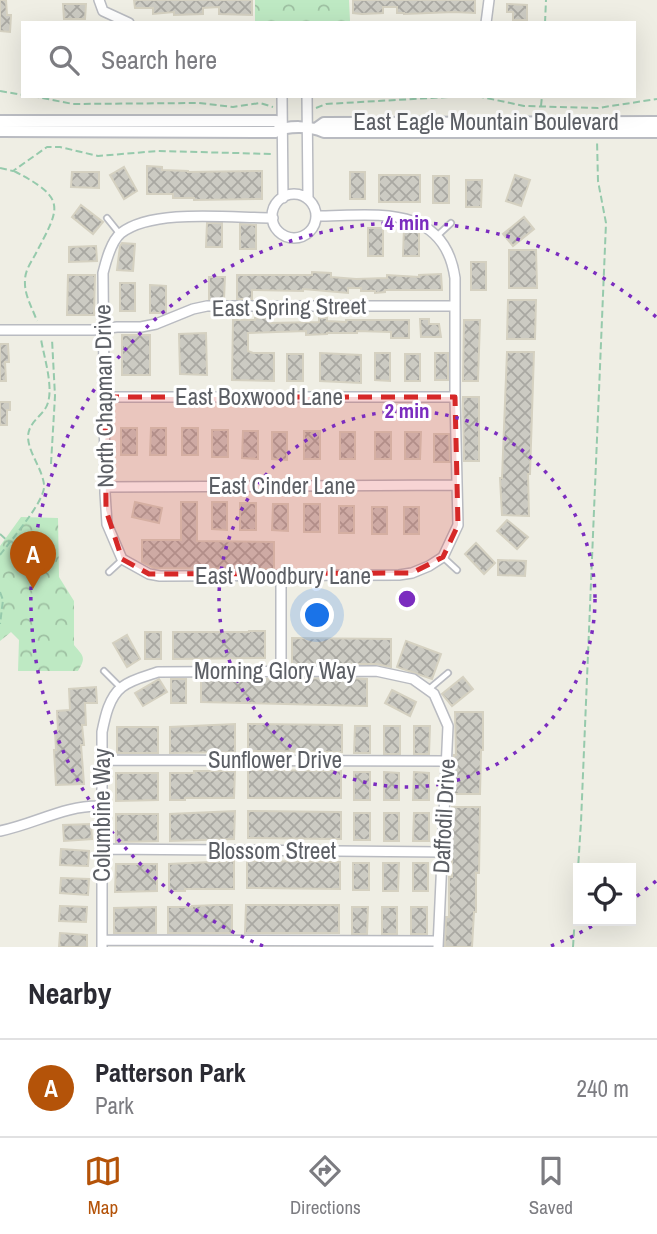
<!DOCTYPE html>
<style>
:root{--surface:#fff;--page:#f7f7f7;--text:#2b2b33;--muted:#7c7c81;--line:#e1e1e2;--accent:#b45309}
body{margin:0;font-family:"Archivo Narrow",sans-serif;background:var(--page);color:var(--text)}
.controls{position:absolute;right:21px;bottom:21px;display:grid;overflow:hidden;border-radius:0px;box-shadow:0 7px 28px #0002}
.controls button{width:63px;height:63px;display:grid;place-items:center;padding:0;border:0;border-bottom:2px solid var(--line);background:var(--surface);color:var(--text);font:35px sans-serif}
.you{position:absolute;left:318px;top:616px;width:24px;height:24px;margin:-18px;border:5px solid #fff;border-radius:50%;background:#1a73e8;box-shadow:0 0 0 10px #1a73e833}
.badge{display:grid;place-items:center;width:46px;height:46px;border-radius:50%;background:var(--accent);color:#fff;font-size:23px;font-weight:700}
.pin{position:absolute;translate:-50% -58px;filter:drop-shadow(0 2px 4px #0008)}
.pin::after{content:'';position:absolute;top:37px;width:24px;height:21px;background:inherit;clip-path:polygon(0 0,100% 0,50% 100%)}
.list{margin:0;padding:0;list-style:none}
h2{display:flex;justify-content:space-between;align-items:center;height:91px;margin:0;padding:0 28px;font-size:30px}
h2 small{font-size:23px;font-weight:400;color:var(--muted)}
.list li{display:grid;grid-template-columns:46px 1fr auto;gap:21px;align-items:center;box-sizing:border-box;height:98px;padding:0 28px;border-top:2px solid var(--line)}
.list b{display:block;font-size:26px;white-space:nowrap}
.list p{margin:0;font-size:23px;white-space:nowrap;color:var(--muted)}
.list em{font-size:23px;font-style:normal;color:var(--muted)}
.icon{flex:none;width:38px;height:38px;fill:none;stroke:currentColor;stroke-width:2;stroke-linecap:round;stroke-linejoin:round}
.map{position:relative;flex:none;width:657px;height:947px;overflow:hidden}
.search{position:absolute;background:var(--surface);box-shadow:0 7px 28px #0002;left:21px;right:21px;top:21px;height:77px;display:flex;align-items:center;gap:18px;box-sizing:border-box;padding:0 24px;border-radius:0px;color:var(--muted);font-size:26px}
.sheet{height:189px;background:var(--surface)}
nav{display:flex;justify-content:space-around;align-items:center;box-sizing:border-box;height:98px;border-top:2px solid var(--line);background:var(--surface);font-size:19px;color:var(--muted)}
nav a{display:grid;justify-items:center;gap:4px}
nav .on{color:var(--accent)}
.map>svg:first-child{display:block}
.park{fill:url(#park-crowns)}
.building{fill:url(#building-cross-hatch);stroke:#d5d1c1;stroke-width:2}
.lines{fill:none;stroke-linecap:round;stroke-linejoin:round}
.service-casing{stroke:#b9bbc1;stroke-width:8}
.minor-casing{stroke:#b9bbc1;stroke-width:12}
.tertiary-casing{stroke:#b9bbc1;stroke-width:14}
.path{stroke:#96caac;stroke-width:2;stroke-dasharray:7 3.5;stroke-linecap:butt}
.service{stroke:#fff;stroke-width:4.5}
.minor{stroke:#fff;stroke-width:9}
.tertiary{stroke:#fff;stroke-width:10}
.marked{fill:#d62828;fill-opacity:0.2;stroke:#d62828;stroke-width:5;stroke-dasharray:14 9;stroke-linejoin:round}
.ring{fill:none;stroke:#7b2cbf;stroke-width:3.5;stroke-dasharray:3.5 7}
.labels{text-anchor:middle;stroke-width:6;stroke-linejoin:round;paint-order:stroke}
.street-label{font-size:23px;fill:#5c5f65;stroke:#fff}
.centre{fill:#7b2cbf;stroke:#fff;stroke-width:3.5}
.ring-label{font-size:21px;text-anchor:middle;font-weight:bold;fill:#7b2cbf;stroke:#fff;stroke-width:6;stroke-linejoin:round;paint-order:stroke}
</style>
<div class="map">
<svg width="657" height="947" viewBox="0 0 657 947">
<defs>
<pattern id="park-crowns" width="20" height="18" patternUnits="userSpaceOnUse" patternTransform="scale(1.75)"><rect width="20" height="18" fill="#bee9c3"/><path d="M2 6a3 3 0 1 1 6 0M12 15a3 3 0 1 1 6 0" fill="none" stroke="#9ec0a2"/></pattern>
<pattern id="building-cross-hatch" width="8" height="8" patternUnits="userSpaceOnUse" patternTransform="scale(1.75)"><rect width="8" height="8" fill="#cccbc3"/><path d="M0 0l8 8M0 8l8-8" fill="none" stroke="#a9a8a2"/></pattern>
</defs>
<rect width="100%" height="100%" fill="#efeee4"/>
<path class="park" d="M255,0H349L350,21L255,22Z
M21,517L58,518L59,577L74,601V645C84,657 86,657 78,671H18L19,640L11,632L0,641V546Z"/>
<path class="building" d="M0,0H6L7,15H11L10,32L0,31Z
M134,0H252V15L219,14V7L203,8V14L174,15V12L153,14V8H135Z
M353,0H475V13L454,12L404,14V13H397V7H383V13L362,14L353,13Z
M63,4H86L85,19H64Z
M507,4L527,5V20H513V12H507Z
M147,166L162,167V170L188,171V172L262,171V199L194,200V198H173V194H147Z
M124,167L137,191L124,199L110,175Z
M72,172H99V188L71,187Z
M350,172H365V199H350Z
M379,175H420V202H379Z
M515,175L530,180L521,206L506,201Z
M433,176H449V203H433Z
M466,180H482L481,207H466Z
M81,205L103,222L93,234L72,217Z
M524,217L534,229L513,246L503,234Z
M207,223H222V247H206Z
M240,224L256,225V249H240Z
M368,228H383V256H368Z
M404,228H410L419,232V256H403Z
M122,243L135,244L133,271L117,270L120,246Z
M96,246L97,261L69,262V247Z
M509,250H536L537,288H509Z
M471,262H486V290H471Z
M312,272L331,273V277L356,279L387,278V275L419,277V275L441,274L442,290H385V292L375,293V291H361V288H348V293L303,289V291L252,290V299H237V275H312Z
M68,275H95L94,315H67Z
M209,277H225L224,299H209Z
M120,283H135V311H120Z
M150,285L166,286V313H150Z
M508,300H536L535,339H507Z
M255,318H270V323L319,322V318H327V321L346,322V320H409V338H391V332L357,331V333H327V334L306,335V331L248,333V351L253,353H274V381L232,380L233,320H255Z
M420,319H429V324H439L441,337H421Z
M464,320H480L478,381H463Z
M206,333L207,375L180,374L179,334Z
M122,335H150V375H122Z
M0,344H8L9,362H5L6,381H0Z
M507,352H534L530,474H528L529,516L502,515L500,478H502Z
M320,353L361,355V383L320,381Z
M375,353H390V381L375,380Z
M435,353H448V380H435Z
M287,354H303V381H287Z
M405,354H420V381H405Z
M463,397H479V461H464Z
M0,402H10V410H7V425H0Z
M121,428H137V455H121Z
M151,428H166V455H150Z
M182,428H198V455H182Z
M212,430H228V457H212Z
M243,431H258V459L242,458Z
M304,431H320V459H304Z
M272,432H287V460L272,459Z
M340,432H355V459H340Z
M375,432H391V459H375Z
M405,432H421L420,459H405Z
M434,434H449L450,462H434Z
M135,502L162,508L159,523L132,517Z
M181,502H197V541L274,542V569L154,568L142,562V540H181Z
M212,502H227V530L212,529Z
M240,503H256V530H240Z
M273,504H288V531L272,530Z
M304,504H320V532H304Z
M339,506H354V533H339Z
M372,507H387V534H372Z
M404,507H419V534H404Z
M507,520L528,537L517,549L497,531Z
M476,543L495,563L484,574L465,554Z
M498,560L526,561L525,576L498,575Z
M249,631H265V658L173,659V632H249Z
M145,632H161V659H145Z
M127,635L140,659L127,667L113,643Z
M292,638L391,639V667L376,664H292Z
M406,641L441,654L432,679L397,667Z
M463,677L473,689L452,706L442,694Z
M350,678L367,679V706L201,702V679Z
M159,679L167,692L143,706L135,693Z
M171,679H186V703H171Z
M96,687L97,703H85L86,725H82L84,745H81L84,784L56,785L54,750H56L55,731L58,730L57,711L70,710L69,689Z
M392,690L416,702L410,716L385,703Z
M455,712H483V750H481L480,794H453L454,755H456Z
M235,724V752L170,753V727Z
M248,724L342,725V752L248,751Z
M355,726H370V753H354Z
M384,726H400V754H384Z
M414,726H430L429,754H414Z
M117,727H158V753H117Z
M248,770L341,771V798H248Z
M194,771H235L234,798H185V800H170V773H194Z
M354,772H370V800H354Z
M384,772L399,773V800H384Z
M414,772L429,773V800H413Z
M116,773H158V800L116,801Z
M452,807H480L479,873H476V912H474L472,947H445L446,917H449V877H452Z
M235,811L234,839L170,841V814Z
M248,811L341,812V839L248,838Z
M354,813H370V840H354Z
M384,813H399V841H384Z
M414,813H429V841H413Z
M116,814H158V841L116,842Z
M91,824L92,839L64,841L63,825Z
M61,849L89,851L88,866L60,865Z
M234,861V889H185V891H169V864Z
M247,861L340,862V889L247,888Z
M353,863H369V890H353Z
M383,863H399L398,891H383Z
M413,863H428V891H413Z
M116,864H157V891L115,892Z
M61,878L89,879L88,895L60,893Z
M217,905H232V933H168V907H192V906Z
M246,905H339V933H245Z
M60,906L87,907L86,922L59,921Z
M156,907V933H114V908Z
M352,907H368L367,934H352Z
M382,907H397V934H382Z
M411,907H427V934H411Z
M60,933L87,935V947H59Z"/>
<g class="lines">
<defs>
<path id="service" d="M107,218L119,233
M438,235L451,223
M444,558L457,570
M109,572L122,560
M104,671L120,687
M429,689L448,673"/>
<path id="minor" d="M99,0L103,11L129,23
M486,23L489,0
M282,96L283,198
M307,96L308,199
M272 216a22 22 0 1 1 44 0a22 22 0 1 1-44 0Z
M273,218C232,218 153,208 121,233C111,241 106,261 103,273L105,493L107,524L122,559L149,574L160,576L399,575L412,573L429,566L443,557L458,525L455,397V278C444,202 374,216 316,216
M0,330H93L117,327H141L156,324L193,309L207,306H455
M105,397H455
M106,487L457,485
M281,575V671
M102,760L447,761
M0,831C35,824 65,805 101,806
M101,849L443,852
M102,940L438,941
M102,947V732C105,717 109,697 122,687C132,679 147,676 158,672L376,671L413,679L434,694L448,726L438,947"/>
<path id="tertiary" d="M0,121H276L283,128
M317,128L324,123L657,122
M0,131L275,132C288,125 311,126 324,132H657"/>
</defs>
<use href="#service" class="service-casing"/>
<use href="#minor" class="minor-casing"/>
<use href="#tertiary" class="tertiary-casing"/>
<path class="path" d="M545,23L546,0
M0,91L23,95
M32,96L73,104L199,103L233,107L260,103L273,107
M477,96L524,106L598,108L657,99
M541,106L542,96
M316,108L326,104L466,96
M0,168L13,171L47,147H60L98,156L158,151L273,154
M14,171C68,199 60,207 35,255C31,262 25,271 25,280C24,295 32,307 37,321
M51,464L55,396L52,339
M0,534L9,542
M0,555C11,540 38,509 43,492C45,487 44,482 42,476C38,463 28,450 28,436C29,423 39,418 45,409C56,393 44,358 41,339
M0,592L3,600L0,624
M573,947L581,822L606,223L598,181L597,140"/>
<use href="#service" class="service"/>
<use href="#minor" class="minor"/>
<use href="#tertiary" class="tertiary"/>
</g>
<path class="marked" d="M105,397H455L458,525L443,557L412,573L149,574L122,559L106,510Z"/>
<g class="ring">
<circle cx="407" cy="599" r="188"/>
<path d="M656 881A376 376 0 0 1 633 899M601 921A376 376 0 0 1 551 946M263 946A376 376 0 1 1 656 317"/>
</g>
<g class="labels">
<g class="street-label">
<text x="486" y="130">East Eagle Mountain Boulevard</text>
<text transform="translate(289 307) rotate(-1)" y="8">East Spring Street</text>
<text transform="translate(104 396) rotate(-91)" y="8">North Chapman Drive</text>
<text x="259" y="405">East Boxwood Lane</text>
<text x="282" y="494">East Cinder Lane</text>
<text x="283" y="584">East Woodbury Lane</text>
<text x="275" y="679">Morning Glory Way</text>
<text x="275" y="768">Sunflower Drive</text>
<text transform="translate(102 815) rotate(-90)" y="8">Columbine Way</text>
<text transform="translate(444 816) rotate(-87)" y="8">Daffodil Drive</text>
<text x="272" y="859">Blossom Street</text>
</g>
</g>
<circle cx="407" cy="599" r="10" class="centre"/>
<g class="ring-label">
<text x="407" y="230">4 min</text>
<text x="407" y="418">2 min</text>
</g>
</svg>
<div class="controls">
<button><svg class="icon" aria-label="locate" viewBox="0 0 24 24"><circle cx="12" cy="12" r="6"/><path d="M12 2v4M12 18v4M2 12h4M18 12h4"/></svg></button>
</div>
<div class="you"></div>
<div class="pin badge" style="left:33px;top:589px">A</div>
<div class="search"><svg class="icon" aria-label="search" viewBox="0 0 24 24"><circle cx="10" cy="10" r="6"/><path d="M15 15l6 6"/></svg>Search here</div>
</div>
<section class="sheet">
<h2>Nearby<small></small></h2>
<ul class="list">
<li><span class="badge">A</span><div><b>Patterson Park</b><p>Park</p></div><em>240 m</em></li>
</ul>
</section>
<nav>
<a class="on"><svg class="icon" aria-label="map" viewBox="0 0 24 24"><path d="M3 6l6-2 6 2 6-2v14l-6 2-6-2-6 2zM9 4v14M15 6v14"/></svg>Map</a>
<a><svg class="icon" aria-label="directions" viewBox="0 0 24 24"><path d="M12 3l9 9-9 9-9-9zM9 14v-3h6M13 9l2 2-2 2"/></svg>Directions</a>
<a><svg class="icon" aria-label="saved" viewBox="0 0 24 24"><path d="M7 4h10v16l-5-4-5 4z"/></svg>Saved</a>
</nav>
